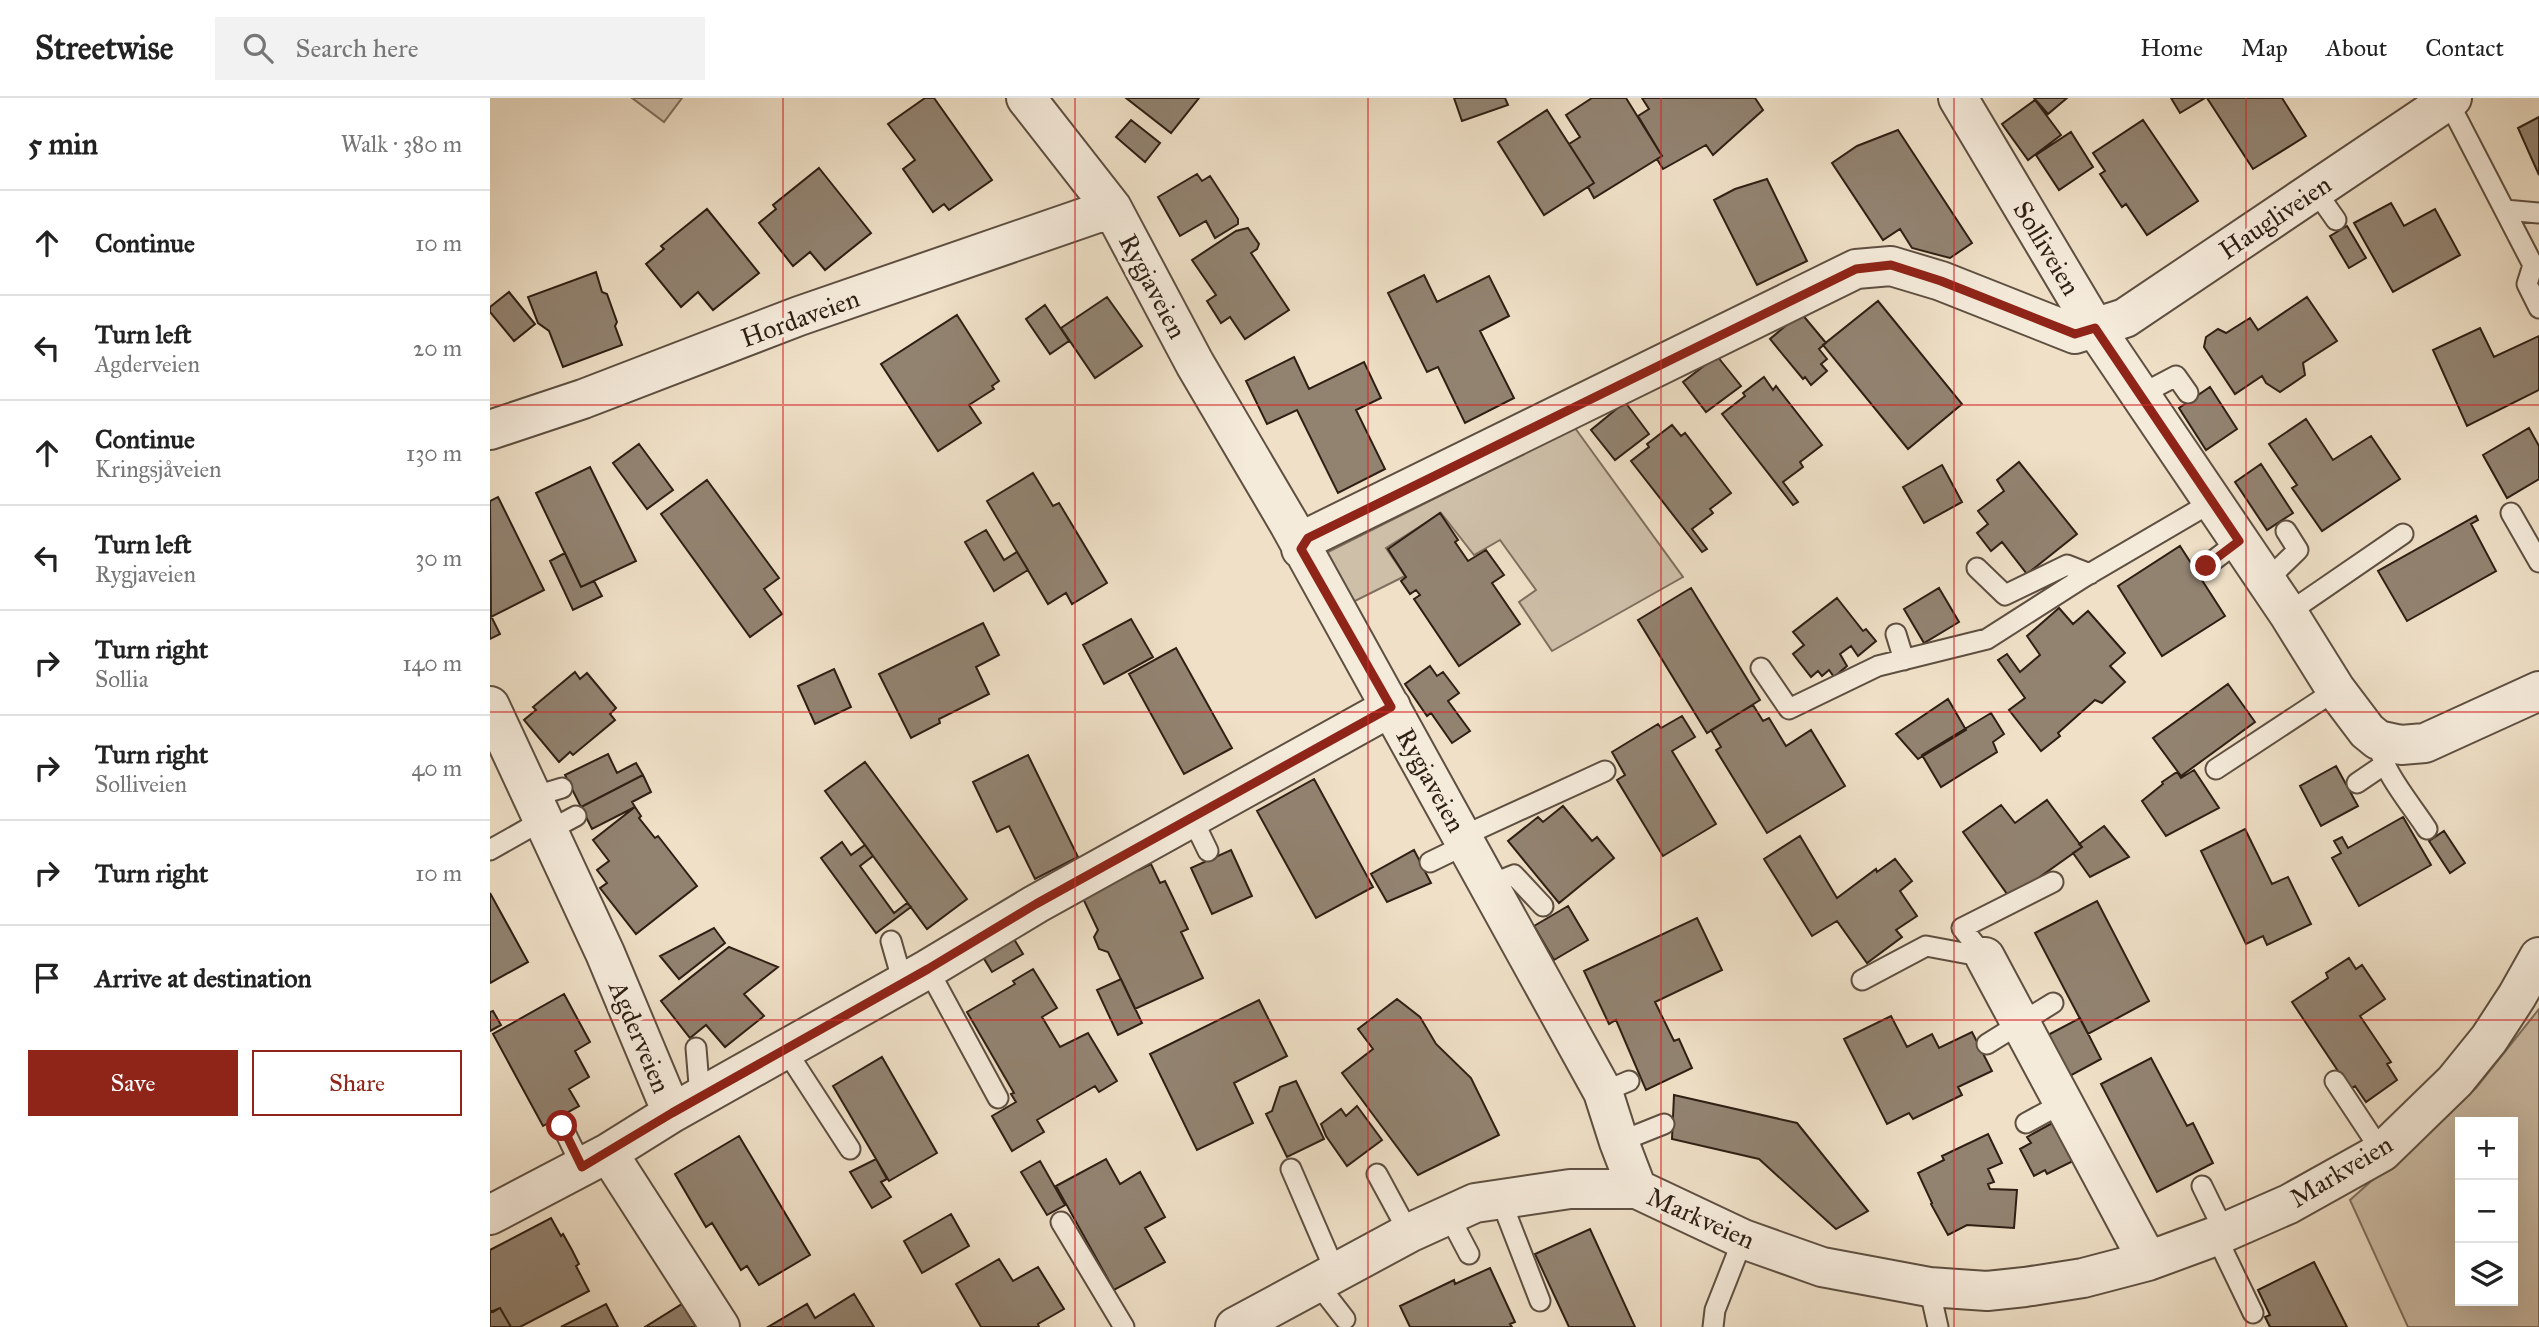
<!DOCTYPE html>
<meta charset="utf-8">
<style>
:root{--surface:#fff;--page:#f2f2f2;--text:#222;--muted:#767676;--line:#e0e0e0;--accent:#8f2418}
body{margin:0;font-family:"IM FELL Great Primer",serif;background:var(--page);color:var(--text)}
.controls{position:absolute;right:21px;bottom:21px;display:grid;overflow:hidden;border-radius:0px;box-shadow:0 7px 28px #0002}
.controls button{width:63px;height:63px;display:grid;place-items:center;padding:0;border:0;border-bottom:2px solid var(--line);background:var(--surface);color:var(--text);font:35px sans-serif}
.stop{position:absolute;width:21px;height:21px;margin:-16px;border:5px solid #8f2418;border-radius:50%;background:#fff}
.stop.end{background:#8f2418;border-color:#fff;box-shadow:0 2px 7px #0008}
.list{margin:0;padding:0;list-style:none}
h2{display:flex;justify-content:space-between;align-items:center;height:91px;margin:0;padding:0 28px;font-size:30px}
h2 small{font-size:23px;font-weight:400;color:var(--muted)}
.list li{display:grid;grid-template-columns:46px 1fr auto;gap:21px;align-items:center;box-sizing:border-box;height:105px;padding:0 28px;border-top:2px solid var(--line)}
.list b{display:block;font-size:26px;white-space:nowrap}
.list p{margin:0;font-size:23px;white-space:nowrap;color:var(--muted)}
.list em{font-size:23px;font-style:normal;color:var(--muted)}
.actions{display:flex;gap:14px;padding:21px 28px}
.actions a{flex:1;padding:16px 0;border:2px solid var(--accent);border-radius:0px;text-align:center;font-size:24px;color:var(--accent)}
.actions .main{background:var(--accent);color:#fff}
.icon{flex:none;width:38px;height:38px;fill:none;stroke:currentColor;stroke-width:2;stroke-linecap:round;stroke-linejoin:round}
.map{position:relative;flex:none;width:2049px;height:1229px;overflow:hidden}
header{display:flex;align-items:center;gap:42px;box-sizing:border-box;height:98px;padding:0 35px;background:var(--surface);border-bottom:2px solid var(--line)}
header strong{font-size:33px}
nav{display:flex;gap:38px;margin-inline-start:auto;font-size:24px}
.search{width:490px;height:63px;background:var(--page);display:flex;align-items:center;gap:18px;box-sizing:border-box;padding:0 24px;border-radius:0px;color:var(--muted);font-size:26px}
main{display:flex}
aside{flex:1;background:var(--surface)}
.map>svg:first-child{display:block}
.green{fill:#cebfa9;stroke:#7e6f5e;stroke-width:2;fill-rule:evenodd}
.building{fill:#928371;stroke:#2e1f14;stroke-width:2}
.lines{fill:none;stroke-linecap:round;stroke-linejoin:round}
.service-casing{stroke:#5e4f41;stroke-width:23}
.minor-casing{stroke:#5e4f41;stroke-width:42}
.service{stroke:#f5ebdb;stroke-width:19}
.minor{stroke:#f5ebdb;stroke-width:38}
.route{stroke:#8f2418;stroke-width:9}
.grid{fill:none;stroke:#d62828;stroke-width:2;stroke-opacity:0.55}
.labels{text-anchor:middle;stroke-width:7;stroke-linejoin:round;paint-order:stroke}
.street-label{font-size:26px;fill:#2e1f14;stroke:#f5ebdb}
</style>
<header>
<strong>Streetwise</strong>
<div class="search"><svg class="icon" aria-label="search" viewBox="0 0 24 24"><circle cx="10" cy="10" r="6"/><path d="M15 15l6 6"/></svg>Search here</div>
<nav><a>Home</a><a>Map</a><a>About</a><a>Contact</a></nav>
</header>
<main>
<aside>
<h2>5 min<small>Walk · 380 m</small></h2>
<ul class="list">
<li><svg class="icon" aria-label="ahead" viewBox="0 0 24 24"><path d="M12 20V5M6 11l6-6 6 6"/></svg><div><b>Continue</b></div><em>10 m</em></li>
<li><svg class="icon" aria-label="left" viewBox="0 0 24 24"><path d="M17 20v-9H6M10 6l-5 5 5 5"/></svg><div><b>Turn left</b><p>Agderveien</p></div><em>20 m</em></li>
<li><svg class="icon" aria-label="ahead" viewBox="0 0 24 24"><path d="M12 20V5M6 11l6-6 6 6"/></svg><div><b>Continue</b><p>Kringsjåveien</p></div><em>130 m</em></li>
<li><svg class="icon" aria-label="left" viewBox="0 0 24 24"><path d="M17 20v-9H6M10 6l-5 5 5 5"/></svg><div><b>Turn left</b><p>Rygjaveien</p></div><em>30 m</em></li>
<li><svg class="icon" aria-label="right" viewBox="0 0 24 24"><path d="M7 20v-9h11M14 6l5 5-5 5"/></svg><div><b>Turn right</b><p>Sollia</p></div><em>140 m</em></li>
<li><svg class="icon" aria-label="right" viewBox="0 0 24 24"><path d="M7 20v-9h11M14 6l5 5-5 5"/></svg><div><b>Turn right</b><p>Solliveien</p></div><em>40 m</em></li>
<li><svg class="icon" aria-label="right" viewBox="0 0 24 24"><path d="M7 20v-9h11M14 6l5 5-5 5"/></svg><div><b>Turn right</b></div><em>10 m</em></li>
<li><svg class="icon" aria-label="arrive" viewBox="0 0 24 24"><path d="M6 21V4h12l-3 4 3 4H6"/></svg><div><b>Arrive at destination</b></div></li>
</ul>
<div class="actions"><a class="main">Save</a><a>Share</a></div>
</aside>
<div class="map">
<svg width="2049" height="1229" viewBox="0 0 2049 1229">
<rect width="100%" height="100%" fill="#efe0c7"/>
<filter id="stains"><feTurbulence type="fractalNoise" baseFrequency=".00286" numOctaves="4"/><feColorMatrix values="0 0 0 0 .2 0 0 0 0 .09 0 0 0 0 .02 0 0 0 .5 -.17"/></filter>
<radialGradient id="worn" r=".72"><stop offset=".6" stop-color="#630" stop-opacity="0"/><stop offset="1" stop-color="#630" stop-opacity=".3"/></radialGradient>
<path class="green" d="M142,0H192L174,24Z
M1085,330L1193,479L1062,553L1029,504L1046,492L1010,442L984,457L951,415L896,450L915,478L861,505L834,456Z
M2049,911V1229H1918L1860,1102L1986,990ZM1970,1024H2023V1203H1970Z"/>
<path class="building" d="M435,0H444L502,82L459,112L454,106L443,114L413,71L425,62L398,26Z
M636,0H709L681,35Z
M964,0H1015L1018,7L972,23Z
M1102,0H1136L1172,58L1104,100L1098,89L1104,85L1079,46L1090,39L1076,17Z
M1152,0H1265L1273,12L1223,57L1216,47L1173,71L1167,61L1172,58L1148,18L1159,11Z
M1544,0H1577L1558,16Z
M1681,0H1715L1690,15Z
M1717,0H1792L1816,38L1763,71Z
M1545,2L1571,37L1538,62L1512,26Z
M1057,12L1104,85L1054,117L1008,44Z
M2049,19V77L2028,30Z
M641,22L670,45L655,64L626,39Z
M1653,22L1708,103L1657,137L1636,106L1632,109L1610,76L1615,73L1603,55Z
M1408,32L1482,145L1460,160L1422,150L1410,131L1393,142L1342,65L1367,48Z
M1581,34L1603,69L1569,92L1546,57Z
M329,70L381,135L335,172L320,154L303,168L269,125L286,111L283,107Z
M707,76L712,83L720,78L748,121V126L725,140L716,123L690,138L668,99Z
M1277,81L1317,163L1267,187L1224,102L1245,91Z
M1901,105L1914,128L1945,111L1970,157L1903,194L1864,125Z
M217,111L269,175L223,212L208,194L191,209L156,166L174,151L171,148Z
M1857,128L1876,160L1859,170L1840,138Z
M758,130L769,146L767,151L761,155L799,212L755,241L740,219L731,225L717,203L726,197L702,162L746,133Z
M106,174L112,194L117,196L127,224L125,228L132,247L73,269L59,233L48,225L38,199Z
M934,177L947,204L999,178L1019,218L990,233L1024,300L975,325L948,269L937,274L898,195Z
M19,194L45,226L24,243L0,214V209Z
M617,199L652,248L605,280L571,230Z
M1817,199L1847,243L1813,265L1815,277L1790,294L1776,285L1772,278L1745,296L1714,249L1716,239L1728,231L1736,235L1760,220L1768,232Z
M1388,203L1472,306L1418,351L1333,247Z
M555,207L579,243L560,256L536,221Z
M1311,215L1336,245L1329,251L1337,261L1331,266L1337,273L1321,287L1315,279L1313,281L1280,241Z
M467,217L509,283L502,288L504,291L479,307L491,325L448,353L391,266Z
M1990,230L2004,259L2049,238V292L1977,328L1943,252Z
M1227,258L1251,288L1216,314L1193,284Z
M804,259L819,291L874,264L891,300L866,312L895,371L848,395L807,312L777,326L756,283Z
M1274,279L1283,292L1286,288L1332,347L1310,364L1313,369L1293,384L1308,404L1303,407L1232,316L1255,298L1253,295Z
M1720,289L1747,331L1716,352L1689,310Z
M1135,304L1159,336L1125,362L1101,332Z
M1816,321L1843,362L1881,338L1910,381L1832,433L1802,390L1807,387L1779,346Z
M1182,327L1191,338L1195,335L1241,395L1220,411L1223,415L1202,431L1217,451L1212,454L1141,363L1159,349L1157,346Z
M2039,330L2049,348V381L2017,400L1993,357Z
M149,346L183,392L157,411L123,365Z
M1529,364L1587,436L1537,476L1512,444L1501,453L1487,435L1498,426L1488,413L1514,393L1507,382Z
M1771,366L1803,415L1777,432L1745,384Z
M1452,367L1472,404L1434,425L1413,389Z
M100,369L146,463L91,489L46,395Z
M543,375L563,408L569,405L617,485L582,506L576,495L558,506L497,403Z
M217,382L289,480L274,491L292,516L260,539L171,416Z
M8,399L54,492L1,519L0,403Z
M950,415L968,442L965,444L978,463L996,452L1014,477L1002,485L1030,526L969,568L924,501L930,497L926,492L920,496L911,483L916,479L898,451Z
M1986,418L1988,422L1981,426L2006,473L1917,523L1888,473Z
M496,432L514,462L527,454L538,472L504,493L475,444Z
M1690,448L1735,518L1672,558L1628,488Z
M75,455L91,489L104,483L112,498L83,512L60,463Z
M1201,490L1270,602L1217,635L1148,522Z
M1449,490L1469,524L1434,545L1414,511Z
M1347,500L1373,533L1376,531L1386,543L1368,558L1361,548L1350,556L1357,568L1344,579L1339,572L1332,578L1328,573L1321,579L1303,556L1314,547L1303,534Z
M1569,510L1583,526L1598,513L1635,555L1620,568L1635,584L1612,605L1605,602L1568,635L1570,638L1551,653L1519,612L1535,600L1508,562L1517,556L1530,574L1550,557L1537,538Z
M0,516L10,536L0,541Z
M641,521L663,559L614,586L593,547Z
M493,525L509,557L486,569L499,596L449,621L450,625L421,640L389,576Z
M686,550L742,650L694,676L639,576Z
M940,568L947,578L953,574L969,595L958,603L980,633L962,645L941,615L937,618L915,586Z
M344,571L361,609L325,626L308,588Z
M85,574L90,581L97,575L126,610L120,616L125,622L83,657L80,654L69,664L34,622L46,612L43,609Z
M1738,586L1765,624L1691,678L1663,640Z
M1458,601L1476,632L1428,661L1406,636Z
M1263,607L1273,623L1279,620L1296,648L1321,632L1355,688L1277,735L1226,652L1231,649L1221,632Z
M1501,615L1514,636L1503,644L1507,654L1451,689L1432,657Z
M1192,618L1205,639L1182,653L1226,726L1173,758L1127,682L1135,677L1122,654L1168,626L1171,630Z
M118,656L127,675L146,665L153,677L91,709L75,677Z
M538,657L588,759L545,781L519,728L507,734L483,684Z
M375,664L477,801L437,831L335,693Z
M1846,668L1868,708L1831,728L1810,688Z
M1704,672L1729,710L1676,738L1652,703L1673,686L1672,684L1687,674L1691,680Z
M153,677L161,694L142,704L145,709L102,731L91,709Z
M824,681L883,789L826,820L767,713Z
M1557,702L1592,749L1520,800L1473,734L1511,707L1525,725Z
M1073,708L1102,743L1107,739L1124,760L1069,805L1018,743L1048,719L1053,724Z
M145,709L151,718L149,720L165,740L168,738L207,788L146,836L110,790L117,785L107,772L119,763L103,742Z
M1913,719L1941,767L1869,808L1842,760L1851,755L1844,743L1852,739L1858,750Z
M1614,728L1639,759L1600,779L1583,755L1592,749L1589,746Z
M1755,731L1782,786L1798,779L1821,826L1777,847L1773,838L1756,846L1711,753Z
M1954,733L1975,765L1960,775L1939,743Z
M1310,738L1347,800L1386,771L1387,774L1405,761L1422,783L1410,793L1427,818L1406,832L1412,839L1377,865L1347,823L1322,838L1274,761Z
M352,744L361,757L375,747L383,758L370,768L404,815L417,805L421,809L386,835L331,760Z
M741,752L762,798L722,816L701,770Z
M924,752L941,785L897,804L881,776Z
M645,765L649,772L661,766L670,785L675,783L698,831L691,834L713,880L645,911L618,854L609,851L604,839L608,832L589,792Z
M0,795L38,864L0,885Z
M1607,803L1659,903L1598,936L1545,835Z
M1078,808L1098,842L1064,862L1044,828Z
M1207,820L1232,872L1165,904L1184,943L1189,941L1202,970L1156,992L1126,922L1119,926L1094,873Z
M224,830L235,845L189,881L170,858Z
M521,836L533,856L502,874L490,854Z
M239,849L288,869L254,896L274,918L235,949L216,927L200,940L171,903Z
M1859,860L1866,871L1872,867L1895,901L1870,918L1901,964L1897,966L1907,982L1876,1004L1865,988L1860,991L1802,904L1838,880L1836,875Z
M543,871L567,910L552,919L570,949L598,935L627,983L609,994L605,988L547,1022L554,1034L522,1053L502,1018L526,1004L521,996L524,995L477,914L525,886L523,883Z
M631,881L652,925L628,937L607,892Z
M74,896L100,944L85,953L99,979L79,991L89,1008L53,1028L3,936Z
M907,901L930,919L946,946L981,980L1009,1037L928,1077L852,975L883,951L868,931Z
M769,902L797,958L744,985L763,1025L707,1052L660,956Z
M3,913L11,927L0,933V914Z
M1401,918L1417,949L1442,936L1449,950L1482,934L1502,973L1468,989L1472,997L1423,1021L1419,1015L1397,1026L1354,941Z
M1590,920L1611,961L1578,979L1556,938Z
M392,959L447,1055L399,1083L343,988Z
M1661,960L1697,1028L1703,1025L1723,1065L1667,1094L1611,986Z
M806,983L834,1041L797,1059L776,1016L782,1013L790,989Z
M1184,997L1307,1025L1378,1113L1346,1131L1269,1061L1182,1041Z
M867,1008L892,1042L857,1068L836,1038L831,1026L851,1011L856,1018Z
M1566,1023L1585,1062L1557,1076L1555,1072L1544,1078L1530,1051L1541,1045L1537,1039Z
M1498,1036L1512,1065L1498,1071L1504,1084L1498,1086L1500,1091L1527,1092L1524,1130L1477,1127L1458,1137L1441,1106L1442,1105L1428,1075L1454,1062L1452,1058Z
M249,1038L320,1157L269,1187L257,1168L251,1172L222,1125L216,1129L185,1076Z
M386,1061L397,1081L391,1084L401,1099L382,1110L360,1074Z
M616,1061L630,1086L650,1074L675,1119L655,1130L675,1164L624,1192L566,1088Z
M550,1063L575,1107L557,1117L531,1074Z
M461,1116L479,1148L432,1175L414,1143Z
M61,1120L71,1138L73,1136L82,1152L89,1166L86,1168L99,1193L30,1229H21L10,1210L3,1214L0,1212V1152Z
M1100,1131L1145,1229H1079L1045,1156Z
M509,1161L523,1183L548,1169L574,1211L548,1226L549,1229H491L466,1186Z
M1824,1164L1857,1229H1780L1775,1219L1780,1217L1768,1192Z
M1000,1170L1025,1224L1020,1226L1022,1229H920L910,1208L964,1182L965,1186Z
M364,1196L384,1229H278L317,1206L325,1220Z
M116,1206L128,1229H71Z
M192,1206L206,1229H155Z
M10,1210L21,1229H0V1214Z"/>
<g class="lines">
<defs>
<path id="service" d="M1958,3L2043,167L2049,170
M1825,92L1846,122
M2015,112L2049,115
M2043,167L2037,186L2049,210
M1650,297L1686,278L1698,295
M2021,415L2049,464
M1716,468L1749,443
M1487,470L1515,497L1577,467L1600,476
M1776,483L1808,452L1796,433
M1798,515L1913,436
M1406,536L1414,562
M1271,570L1299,611L1388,568L1497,541L1594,479L1722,404
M1888,642C1890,671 1921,706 1937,731
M1726,671L1846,592
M1867,685L1895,666
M42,699L72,690
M702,720L718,753
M58,733L86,718
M973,738L1115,673
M0,752L53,722
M940,764L977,746
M999,787L1024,777L1053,808
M401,843L413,885
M1495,859L1472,830L1563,784
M438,871L508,1000
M1372,882L1436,848L1495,859
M1497,946L1563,905
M206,950L210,999
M295,951L360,1051
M1845,983L1892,1054
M1113,994L1139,983
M1536,1025L1573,1005
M72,1028L92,1069
M1129,1044L1174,1026
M801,1071L846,1175
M887,1076L919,1135
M1712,1088L1735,1135
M1010,1100L1050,1203
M958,1116L979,1156
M571,1124L634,1229
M1726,1138L1763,1215
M827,1185L855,1221
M1439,1189L1448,1229
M1223,1229L1225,1212L1253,1141"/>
<path id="minor" d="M536,0L622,110L705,266L798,424L1113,994L1129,1044L1147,1091
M1468,0L1605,230L1798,515L1846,592L1877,633L1888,642L1911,647L1935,645L2049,593
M0,332L93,301L309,218L622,110
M811,451L818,440L1366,171L1401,168L1451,183L1585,236L1635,220L1962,0
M0,608L115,855L182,1015L118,1055L230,1229
M1495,859L1658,1163
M182,1015L438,871L546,806L901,609
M0,1117L118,1055
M745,1229L919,1135L985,1105L1080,1091H1147L1253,1141L1332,1169L1439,1189L1497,1193L1535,1189L1593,1180L1658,1163L1726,1138L1799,1106L1892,1054L1965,983L1999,941L2027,898L2049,859"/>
</defs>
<use href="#service" class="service-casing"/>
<use href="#minor" class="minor-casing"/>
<use href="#service" class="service"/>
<use href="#minor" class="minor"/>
</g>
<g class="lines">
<path class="route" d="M72,1028L92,1069L182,1015L438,871L546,806L901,609L811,451L818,440L1366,171L1401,167L1451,183L1585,236L1605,230L1749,443L1716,468"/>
</g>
<path class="grid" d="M293,0V1229M585,0V1229M878,0V1229M1171,0V1229M1464,0V1229M1756,0V1229M0,307H2049M0,614H2049M0,922H2049"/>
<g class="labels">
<g class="street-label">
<text transform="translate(1785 119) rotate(-34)" y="9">Haugliveien</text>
<text transform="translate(1557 150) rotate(59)" y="9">Solliveien</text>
<text transform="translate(663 188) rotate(62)" y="9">Rygjaveien</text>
<text transform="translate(310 220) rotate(-20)" y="9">Hordaveien</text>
<text transform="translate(941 682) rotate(61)" y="9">Rygjaveien</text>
<text transform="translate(150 939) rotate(67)" y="9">Agderveien</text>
<text transform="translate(1851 1073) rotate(-31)" y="9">Markveien</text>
<text transform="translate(1211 1120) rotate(24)" y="9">Markveien</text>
</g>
</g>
<rect width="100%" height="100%" filter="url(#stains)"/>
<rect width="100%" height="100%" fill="url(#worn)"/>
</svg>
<div class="controls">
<button>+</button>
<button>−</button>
<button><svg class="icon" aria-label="layers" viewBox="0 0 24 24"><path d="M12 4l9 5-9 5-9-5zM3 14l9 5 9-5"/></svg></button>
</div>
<div class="stop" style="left:72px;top:1028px"></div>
<div class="stop end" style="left:1716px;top:468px"></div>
</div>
</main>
